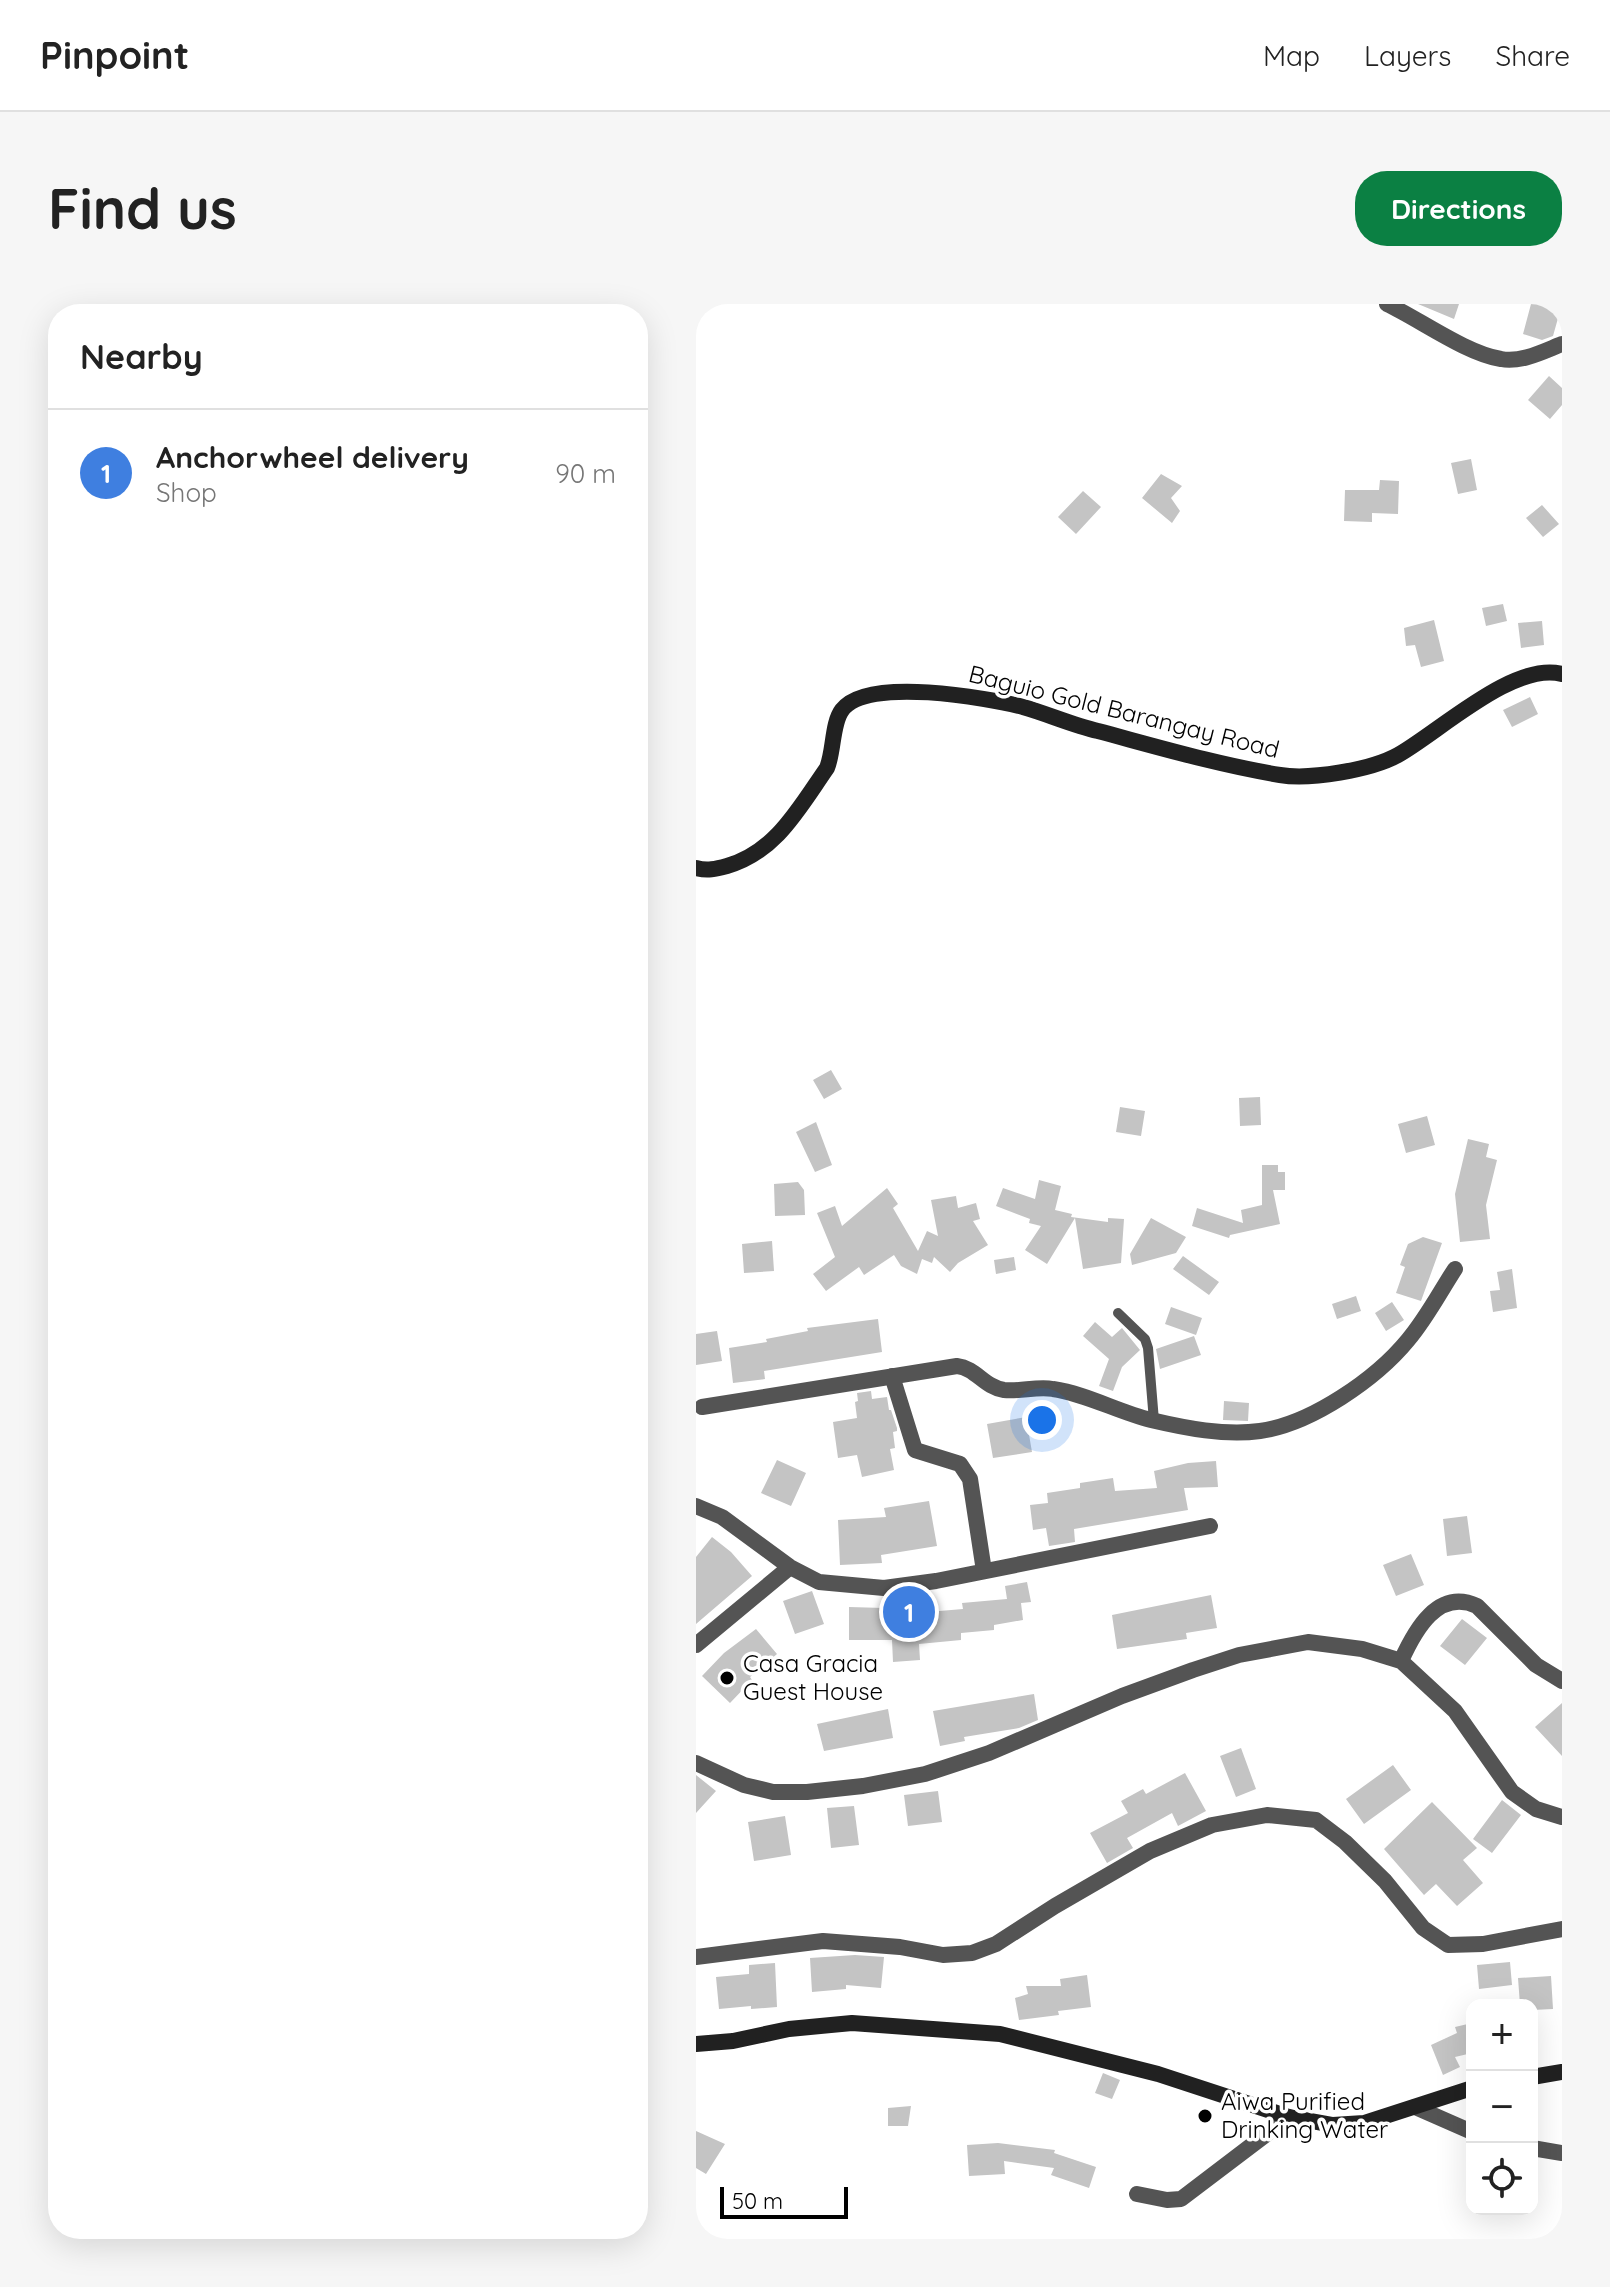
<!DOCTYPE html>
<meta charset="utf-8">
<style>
:root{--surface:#fff;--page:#f6f6f6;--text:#222;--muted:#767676;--line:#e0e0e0;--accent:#0b8043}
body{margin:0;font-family:Quicksand,sans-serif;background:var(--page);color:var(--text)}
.controls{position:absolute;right:24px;bottom:24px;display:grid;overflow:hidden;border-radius:16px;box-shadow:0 8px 32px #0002}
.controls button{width:72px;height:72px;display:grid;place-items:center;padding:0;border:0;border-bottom:2px solid var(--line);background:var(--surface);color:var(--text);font:40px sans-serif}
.scale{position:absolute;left:24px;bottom:20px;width:128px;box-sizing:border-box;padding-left:8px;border:4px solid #000;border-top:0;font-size:22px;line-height:28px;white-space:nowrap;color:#000;-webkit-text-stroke:6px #fff;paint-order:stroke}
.you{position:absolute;left:346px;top:1116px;width:28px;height:28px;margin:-20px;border:6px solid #fff;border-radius:50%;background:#1a73e8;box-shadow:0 0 0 12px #1a73e833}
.badge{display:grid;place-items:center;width:52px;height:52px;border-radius:50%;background:var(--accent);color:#fff;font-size:26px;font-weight:700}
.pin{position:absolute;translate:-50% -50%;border:4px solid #fff;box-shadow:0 2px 8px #0006}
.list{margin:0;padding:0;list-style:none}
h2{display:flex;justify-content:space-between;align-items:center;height:104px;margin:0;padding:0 32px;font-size:34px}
h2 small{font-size:26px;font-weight:400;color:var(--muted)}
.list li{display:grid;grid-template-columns:52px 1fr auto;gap:24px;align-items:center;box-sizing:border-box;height:128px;padding:0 32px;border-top:2px solid var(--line)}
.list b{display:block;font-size:30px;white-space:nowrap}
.list p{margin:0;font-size:26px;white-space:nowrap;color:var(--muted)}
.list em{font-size:26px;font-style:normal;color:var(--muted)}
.icon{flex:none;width:44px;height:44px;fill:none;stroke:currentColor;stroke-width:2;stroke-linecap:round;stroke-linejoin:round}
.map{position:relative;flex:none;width:866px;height:1935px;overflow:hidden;border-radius:32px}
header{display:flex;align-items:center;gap:48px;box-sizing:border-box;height:112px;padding:0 40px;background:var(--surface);border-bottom:2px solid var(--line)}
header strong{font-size:38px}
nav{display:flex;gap:44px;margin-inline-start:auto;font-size:28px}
.intro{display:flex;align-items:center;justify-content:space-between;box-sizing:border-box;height:192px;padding:0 48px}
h1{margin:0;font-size:56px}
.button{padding:20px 36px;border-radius:32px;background:var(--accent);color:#fff;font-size:28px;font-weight:700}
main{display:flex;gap:48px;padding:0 48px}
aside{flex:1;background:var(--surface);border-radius:32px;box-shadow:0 8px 32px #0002}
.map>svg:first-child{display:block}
.building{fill:#c4c4c4}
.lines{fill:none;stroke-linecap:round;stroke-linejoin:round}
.lane{stroke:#545454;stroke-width:10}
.street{stroke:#545454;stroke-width:16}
.secondary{stroke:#212121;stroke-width:16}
.poi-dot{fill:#000;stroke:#fff;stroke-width:3}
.labels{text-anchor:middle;stroke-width:7;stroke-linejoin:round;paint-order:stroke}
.street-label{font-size:24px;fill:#000;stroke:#fff}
.poi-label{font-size:24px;fill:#000;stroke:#fff;text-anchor:start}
</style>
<header>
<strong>Pinpoint</strong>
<nav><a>Map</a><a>Layers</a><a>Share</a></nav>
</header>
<div class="intro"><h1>Find us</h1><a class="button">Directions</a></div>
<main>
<aside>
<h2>Nearby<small></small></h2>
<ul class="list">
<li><span class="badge" style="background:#3f7fe0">1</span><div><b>Anchorwheel delivery</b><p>Shop</p></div><em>90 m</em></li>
</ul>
</aside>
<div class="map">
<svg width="866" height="1935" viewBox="0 0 866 1935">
<rect width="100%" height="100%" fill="#fff"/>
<path class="building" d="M722,0H763L758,15Z
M835,0H866L857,32L846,36L827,30Z
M853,72L866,84V101L854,115L832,96Z
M775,155L781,186L762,190L755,159Z
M465,170L486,182L475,194L484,207L476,219L446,194Z
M684,176L703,177L702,210L676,209V218L648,217L649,186H683Z
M387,187L405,203L380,230L362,213Z
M846,201L863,220L847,233L830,214Z
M807,300L811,317L790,322L786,304Z
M738,316L748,357L725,363L719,341L710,342L708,324Z
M846,317L848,341L825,344L822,319Z
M834,393L842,410L816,423L807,406Z
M135,766L146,785L128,795L117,776Z
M564,793L565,821L544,822L543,794Z
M424,803L449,807L445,832L420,828Z
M731,812L739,841L710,849L702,820Z
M120,818L136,861L119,868L100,828Z
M772,835L793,840L790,853L801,856L790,901L794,935L764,938L759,890Z
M566,861H582V868H589V886H577L584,920L534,931L533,934L496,922L501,904L547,919L545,906L566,901Z
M343,876L365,882L359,906L376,910L375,913L412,918V914L428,915L425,959L387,965L379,914L351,960L329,946L345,922L333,919L334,915L300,902L307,884L339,895Z
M102,878L108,886L109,911L79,912L78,880Z
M191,884L202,900L197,904L222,947L231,927L242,932L235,896L260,892L262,904L280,899L284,915L277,917L292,941L262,959L254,968L238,953L236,959L226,955L221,970L205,962L198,951L168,971L163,963L130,987L117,970L139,953L121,909L139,902L146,922Z
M455,914L490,933L480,949L436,961L434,950Z
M727,933L746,939L725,997L700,989L709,963L704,961L712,940Z
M76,937L78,967L48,969L46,940Z
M487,952L523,978L513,991L477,965Z
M318,953L320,966L300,970L298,956Z
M816,965L821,1004L797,1008L794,987L804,986L801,968Z
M660,992L665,1007L641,1015L636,1000Z
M696,998L708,1016L690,1027L679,1009Z
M475,1003L506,1014L500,1031L469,1020Z
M182,1015L186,1048L68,1067L69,1075L37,1079L33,1044L71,1038L70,1035L112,1027L111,1024Z
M399,1018L416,1033L426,1024L444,1046L426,1063L417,1087L403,1082L413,1055L387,1032Z
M21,1027L26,1057L0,1061V1030Z
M498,1032L505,1051L464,1065L460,1045Z
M175,1087L176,1095L191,1093L193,1106H195L201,1124V1127L197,1128L199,1144L194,1145L198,1166L166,1173L161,1151L142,1154L137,1118L161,1114L159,1098L162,1097L161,1089Z
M528,1097L553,1099L552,1117L527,1116Z
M330,1113L336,1148L297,1154L291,1120Z
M81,1156L110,1169L95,1202L65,1189Z
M520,1157L522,1183L488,1184L492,1206L378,1225L379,1238L353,1242L350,1224L337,1226L334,1201L352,1199L351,1189L384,1184V1179L417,1174L419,1187L461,1184L458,1167L492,1159Z
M233,1197L241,1242L185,1251L186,1259L144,1261L142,1216L190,1213L188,1204Z
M771,1212L776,1249L751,1252L747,1215Z
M16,1233L35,1248L56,1272L0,1320V1253Z
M715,1250L728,1281L700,1292L687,1261Z
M331,1278L335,1298L325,1299L327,1316L298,1321V1326L265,1329V1336L223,1340L224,1356L197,1358L196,1336H153V1303L188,1304V1308L220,1306V1309L267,1305L266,1299L311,1295L309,1282Z
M116,1287L128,1320L99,1330L87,1297Z
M515,1291L521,1324L490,1329L491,1335L421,1345L416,1311Z
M766,1315L791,1334L769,1361L744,1342Z
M60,1325L81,1350L54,1373L56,1376L34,1399L6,1372L28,1349Z
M338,1390L342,1416L323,1424L268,1433L269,1437L244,1442L237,1407Z
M866,1399V1452L839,1423Z
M192,1405L197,1434L128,1447L121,1420Z
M545,1444L560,1485L540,1493L524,1452Z
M697,1461L715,1486L668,1520L650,1495Z
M489,1469L510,1507L482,1522L476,1509L431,1534L437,1544L411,1559L394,1529L432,1509L425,1497L447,1485L450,1490Z
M0,1471L20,1487L0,1509Z
M242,1487L246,1518L212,1522L208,1491Z
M806,1496L825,1511L796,1549L777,1535Z
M736,1498L781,1544L767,1556L787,1579L761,1602L740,1580L728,1591L688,1545Z
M158,1502L163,1541L135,1544L131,1504Z
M89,1512L95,1551L58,1557L52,1518Z
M159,1651L188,1653L185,1684L150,1681V1685L116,1688L114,1654Z
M814,1658L816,1681L783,1685L781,1661Z
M79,1659L81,1703L55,1705V1702L23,1705L20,1673L53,1670V1661Z
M391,1671L395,1703L362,1707L363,1711L323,1716L319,1694L332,1690L330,1682H365L364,1675Z
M855,1672L857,1705L836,1706V1701H824L822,1674Z
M776,1719V1749L759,1753L764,1763L747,1771L735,1741L761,1729L759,1723Z
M407,1769L424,1776L416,1795L399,1789Z
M215,1802L212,1822H192V1804Z
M0,1827L29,1840L10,1870L0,1864Z
M302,1839L359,1846L358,1849L400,1863L393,1884L355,1871L358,1864L308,1857L309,1870L273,1872L271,1841Z"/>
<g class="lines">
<path class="lane" d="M422,1009L449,1035L452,1044L458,1117"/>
<path class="street" d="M691,0C723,15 771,50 805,55C825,59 848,47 866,40
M196,1072L219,1146L264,1160L274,1175L288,1267
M6,1103L261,1062C280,1064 288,1083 308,1086C324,1088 341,1082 357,1085C391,1090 422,1108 455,1116C489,1124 529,1132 564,1127C615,1120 680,1075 712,1036C730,1015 744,988 759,965
M0,1202L26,1213L94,1263L123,1278L188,1284L240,1277L514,1222
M0,1341L94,1263
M705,1357C719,1326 742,1284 781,1302L840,1361L866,1377
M0,1459L48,1481L77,1488H111L167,1482L229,1470L293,1449L426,1392L497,1366L543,1351L612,1338L666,1345L705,1357L759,1407L816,1488L840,1505L866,1513
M0,1653L127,1637L204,1643L247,1651L276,1649L300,1640L359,1602L454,1547L516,1521L571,1511L620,1516L649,1538L689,1577L727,1624L752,1641L787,1640L866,1625
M719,1803L776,1828
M836,1844L866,1849
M441,1890L471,1896L485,1895L593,1813"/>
<path class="secondary" d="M0,564C11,567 20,565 31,562C80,548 103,504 131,464C138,447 136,419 146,406C171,372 291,394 327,403C352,410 376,421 402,427C462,443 523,461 584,471C614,476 675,466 702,451C743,428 818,357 866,370
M0,1740L37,1737L93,1725L156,1719L304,1730L462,1770L593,1813L637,1821L668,1819L776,1784
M836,1773L866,1768"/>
</g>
<g class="poi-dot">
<circle cx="31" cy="1374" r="8"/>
<circle cx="509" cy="1812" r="8"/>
</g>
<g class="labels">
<g class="street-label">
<text transform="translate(428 408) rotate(14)" y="8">Baguio Gold Barangay Road</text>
</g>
<g class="poi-label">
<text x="47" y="1368">Casa Gracia<tspan x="47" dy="28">Guest House</tspan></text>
<text x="525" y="1806">Aiwa Purified<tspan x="525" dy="28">Drinking Water</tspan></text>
</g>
</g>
</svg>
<div class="controls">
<button>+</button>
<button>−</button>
<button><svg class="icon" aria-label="locate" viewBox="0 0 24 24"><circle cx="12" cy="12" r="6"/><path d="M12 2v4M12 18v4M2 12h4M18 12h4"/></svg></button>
</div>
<div class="scale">50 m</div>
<div class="you"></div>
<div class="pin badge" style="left:213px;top:1308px;background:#3f7fe0">1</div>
</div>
</main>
